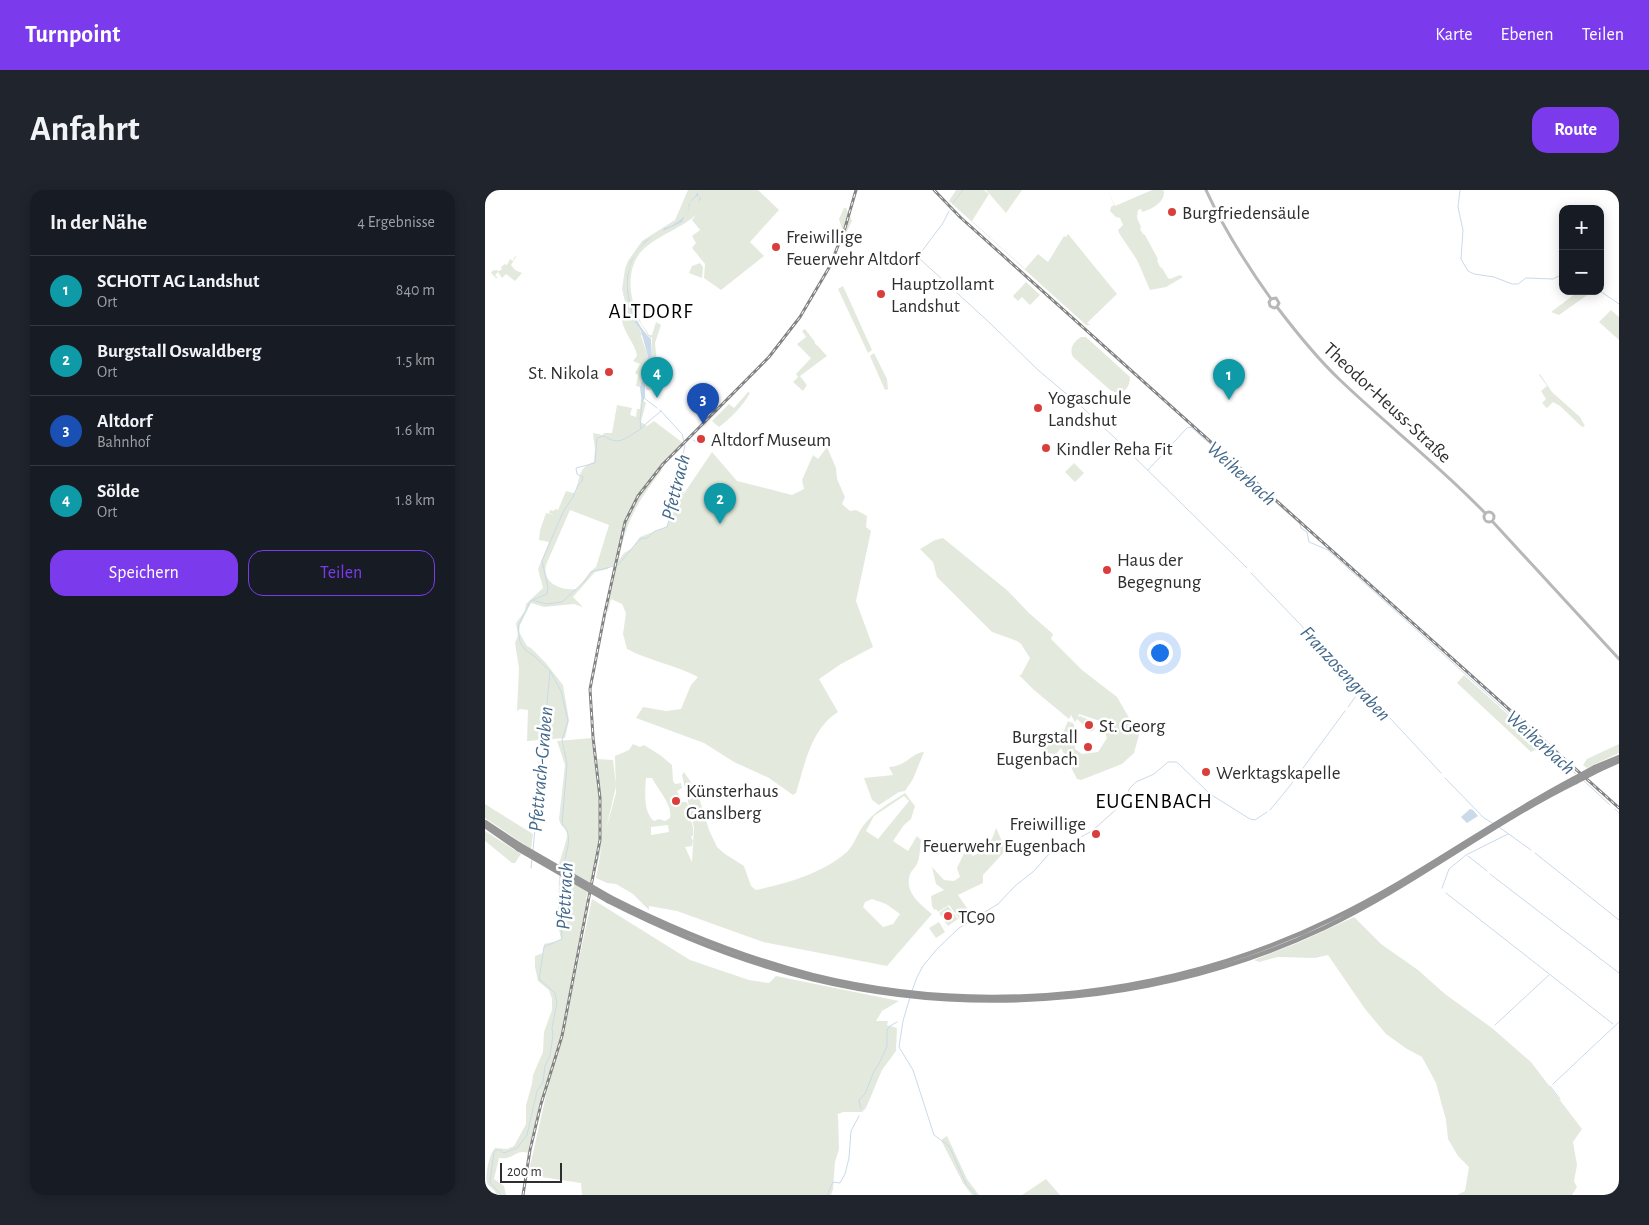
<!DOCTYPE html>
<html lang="de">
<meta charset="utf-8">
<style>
:root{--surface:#171b24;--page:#20242c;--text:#f1f3f6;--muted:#9ea1a6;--line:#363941;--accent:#7c3aed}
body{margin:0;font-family:"Alegreya Sans",sans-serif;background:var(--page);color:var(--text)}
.controls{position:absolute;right:15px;top:15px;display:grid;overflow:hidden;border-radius:10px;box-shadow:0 2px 12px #0003}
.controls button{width:45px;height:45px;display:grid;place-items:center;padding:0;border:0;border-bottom:1px solid var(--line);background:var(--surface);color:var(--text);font:25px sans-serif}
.scale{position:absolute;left:15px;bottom:12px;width:62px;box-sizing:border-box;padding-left:5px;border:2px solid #2e2e2e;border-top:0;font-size:14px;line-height:18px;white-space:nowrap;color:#2e2e2e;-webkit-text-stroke:4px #fff;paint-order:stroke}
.you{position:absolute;left:674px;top:462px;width:18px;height:18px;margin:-12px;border:4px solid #fff;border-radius:50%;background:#1a73e8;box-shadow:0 0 0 8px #1a73e833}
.badge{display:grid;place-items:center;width:32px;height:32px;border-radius:50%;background:var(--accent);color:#fff;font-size:16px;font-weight:700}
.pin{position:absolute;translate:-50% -41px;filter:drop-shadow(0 1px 2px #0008)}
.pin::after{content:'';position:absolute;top:26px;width:18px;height:15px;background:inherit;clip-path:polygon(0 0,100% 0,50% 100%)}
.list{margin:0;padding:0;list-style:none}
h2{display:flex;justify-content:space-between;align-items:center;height:65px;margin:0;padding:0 20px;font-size:21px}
h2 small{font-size:16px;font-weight:400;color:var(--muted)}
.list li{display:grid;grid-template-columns:32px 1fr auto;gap:15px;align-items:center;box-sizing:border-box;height:70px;padding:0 20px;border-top:1px solid var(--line)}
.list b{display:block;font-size:19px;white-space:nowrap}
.list p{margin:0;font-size:16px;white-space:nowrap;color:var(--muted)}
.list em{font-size:16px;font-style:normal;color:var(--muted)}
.actions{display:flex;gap:10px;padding:15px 20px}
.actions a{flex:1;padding:11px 0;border:1px solid var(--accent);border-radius:15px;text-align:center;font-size:18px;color:var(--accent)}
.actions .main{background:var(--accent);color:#fff}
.map{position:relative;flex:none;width:1134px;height:1005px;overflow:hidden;border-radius:15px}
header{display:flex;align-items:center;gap:30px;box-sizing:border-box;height:70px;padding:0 25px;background:var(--accent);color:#fff}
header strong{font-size:24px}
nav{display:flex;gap:28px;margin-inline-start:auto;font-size:18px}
.intro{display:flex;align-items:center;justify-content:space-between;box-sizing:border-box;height:120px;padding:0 30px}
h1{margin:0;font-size:35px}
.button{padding:12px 22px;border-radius:15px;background:var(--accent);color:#fff;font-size:18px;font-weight:700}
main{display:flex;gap:30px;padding:0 30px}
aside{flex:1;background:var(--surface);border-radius:15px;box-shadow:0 2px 12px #0003}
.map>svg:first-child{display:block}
.green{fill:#e3eadd;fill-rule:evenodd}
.water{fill:#cadae9}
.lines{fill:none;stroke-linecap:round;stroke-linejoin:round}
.stream{stroke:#cadae9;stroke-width:1}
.secondary{stroke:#b8b8b8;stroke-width:3}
.motorway{stroke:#959595;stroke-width:4.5}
.rail-casing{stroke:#838383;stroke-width:3}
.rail{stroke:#fff;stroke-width:1;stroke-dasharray:4;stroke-linecap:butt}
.motorway-bridge{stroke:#959595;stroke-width:4.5}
.poi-dot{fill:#d93d3c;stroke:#fff;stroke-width:2}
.labels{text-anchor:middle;stroke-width:5;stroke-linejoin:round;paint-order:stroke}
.poi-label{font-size:19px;fill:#2e2e2e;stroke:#fff;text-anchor:start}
.street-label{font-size:19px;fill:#2e2e2e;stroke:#fff}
.water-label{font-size:20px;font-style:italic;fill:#42688a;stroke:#fff}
.quarter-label{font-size:21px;letter-spacing:1px;fill:#000;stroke:#fff}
</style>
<header>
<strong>Turnpoint</strong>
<nav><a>Karte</a><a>Ebenen</a><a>Teilen</a></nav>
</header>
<div class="intro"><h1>Anfahrt</h1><a class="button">Route</a></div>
<main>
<aside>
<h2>In der Nähe<small>4 Ergebnisse</small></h2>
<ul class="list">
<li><span class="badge" style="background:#0f9aa8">1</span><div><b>SCHOTT AG Landshut</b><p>Ort</p></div><em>840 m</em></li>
<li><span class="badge" style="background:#0f9aa8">2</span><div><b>Burgstall Oswaldberg</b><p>Ort</p></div><em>1.5 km</em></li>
<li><span class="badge" style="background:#1a4fb4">3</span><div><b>Altdorf</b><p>Bahnhof</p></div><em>1.6 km</em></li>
<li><span class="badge" style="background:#0f9aa8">4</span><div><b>Sölde</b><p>Ort</p></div><em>1.8 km</em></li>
</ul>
<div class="actions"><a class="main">Speichern</a><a>Teilen</a></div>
</aside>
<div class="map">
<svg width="1134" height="1005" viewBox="0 0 1134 1005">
<rect width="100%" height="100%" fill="#fff"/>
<path class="green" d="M203,0H273L294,20L265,52L279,66L236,100L219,88L220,74L207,58L211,53L207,46L215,40L207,30L211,25C196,38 177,44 162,56C140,73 143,106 154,128C156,134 161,139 164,145H167L171,132L176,135L170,153L173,185L166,200H161L160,196L167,169V147L165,148C159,141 157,130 148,127L157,144L156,146L163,167L155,197L151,196L153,185L150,183L155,174L148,171L152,166C150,153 140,145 137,131L142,120L137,99L140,79L143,71L157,51L190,30Z
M471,0H499L504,4L487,31L540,79L553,64L563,72L579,46L581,47L583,44L632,104L602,133L606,135H601L464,11Z
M501,0H537L521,23Z
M622,0L630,16L667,0H678L679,2C679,13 667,19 657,22L656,19L653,20L652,28L656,37L655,39L658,44L660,45L673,69L672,70L675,77L677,78L683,88L685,89L695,85L698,87L681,97L665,100L652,70L634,43L633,40L638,35L635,28L631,27L625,21L626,17L629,15Z
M359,18H361L367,31L361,43L357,39L354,29Z
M30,66L31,67L26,75L30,80L37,83L30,91L21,84L17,88L13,82L10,85L13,88H11L6,83L7,81L11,80L14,81L17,79L16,77L20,74L22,75L25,69L28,71Z
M215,73L218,77L217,88L204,83L207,76Z
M541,92L555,105L545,115L537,107L533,111L528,106Z
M358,96L387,160L383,163L353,99Z
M1094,101H1108L1074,125L1066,122Z
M1126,120L1134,127V150L1114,132Z
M320,139L330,152V154L333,156L342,166L315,186L322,195L318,201L308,192L313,187L311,184L326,168L312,154L321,147L317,141Z
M596,147H601L645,187C645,200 636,206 625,200L588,167C584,159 588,152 596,147Z
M389,163L402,189L403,199L400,200L385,166Z
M1055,184L1067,202L1095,227L1100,236L1097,237L1075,216L1068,212L1062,218L1057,213L1061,209L1056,201L1062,196L1054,185Z
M263,202L265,203C257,217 247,227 234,237L227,231L244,214L249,218Z
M156,209L161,213L156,232L162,236L169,231L198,253C156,294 141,318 129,376L123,377V379L110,382L88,407L98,417L89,414L59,417L46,413L35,435L34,442L42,456L46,458L60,472L78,495L84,530L80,548L42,551L43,520L35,519L32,521L34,478L30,453L33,445L31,433L40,421L41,414L58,398L53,379L64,352L54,350L55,340L61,323L70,325L64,323L65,320L69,321L70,319L73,320L81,301L88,303L91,302C94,289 94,276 109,272L110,260L108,243L118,245L119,243H127L132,215L147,218L145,225L151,227L152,219H155ZM85,320L124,335L111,377L106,381L92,399C76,401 57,393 61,375Z
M342,257L351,278L352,289L360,307L357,314L365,321L371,320L382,326L381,337L386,341L371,411L388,457L356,474L334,489L353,522C326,539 320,574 311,603L308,605L284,588L249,572L219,553L151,528L158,517L181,521L196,519L206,495L213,487C190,475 165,471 142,459L138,444L141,423L137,414L126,409L123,421H121L141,331L154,306L175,279L177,280C154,309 140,332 134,370L139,363L146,359L155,347L181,337C189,321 189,303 191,286H195L196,293L194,300L199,302L198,305L227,262L252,291L307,305L319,299L317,290L328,265L333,269Z
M589,273L599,283L590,292L580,282Z
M458,348L523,401L544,423L568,444L566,449L597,480L632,507L654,545L649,563L637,574L596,590L592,589L576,558L571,564C556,564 546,552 536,542L546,543L549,547L554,551L556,548L555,544L564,554H567L574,545L578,543L583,531L589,534L590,559L597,564L613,562L622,548L615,531L594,524L593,527L595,526L609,532L610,539L606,542L592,529L590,532L586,525L584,529L549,500L534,485H536L545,468L536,454L532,451L507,442L452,387L448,372L435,359L450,350Z
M979,485L1058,556L1046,562L972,493Z
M107,548L115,618L116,640V610L112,569L128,570L131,596L121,639L131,603L130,566L144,560L148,554L155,557L159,555L175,565L187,575L188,591L190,594L196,593L197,598L192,601L197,612H202L208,638V645L206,647L208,651L207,656L200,657L207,672L209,638L197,585L199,582L212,601L224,640L232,657L240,664L259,676L266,696L271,700C303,693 336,684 362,662C369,655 372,644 378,636C388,622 406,612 420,603L430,616L426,629L419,635L408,651L423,661L432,646L436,650C435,657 435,668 432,674C430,678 427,680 425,684C419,702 435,714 447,724L402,776L278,752L192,721L164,716V720L148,704L131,694L122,693L111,688L117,655L108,692L113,663L101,709L103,710L76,846L43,960L37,1005L43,963C31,959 29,970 14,968L9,989L19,996L21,1005H12C10,999 5,998 2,993C0,985 4,964 10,958L22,959L29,956L41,934V915L47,894L48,885L58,862L59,842L67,820V809L64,800L53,791L50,777V766L58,763L59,754L73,751L76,749L73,734L74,686L79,689V677L74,674C76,667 83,647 82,643C80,637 75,636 74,629L80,575L72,551ZM161,588H167C173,600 188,615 185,628L180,631L174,629L169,631C158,622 160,601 161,588ZM419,606L424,611L393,649L381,641L389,626ZM183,635L184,642L166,645V637ZM387,709L401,714L415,724L408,734L398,737L378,717L380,712Z
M1134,554V563L1102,578L1098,575L1102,569Z
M439,562L428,589L420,601L414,602L394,615L387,610L379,588L408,585L404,577C422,576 426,563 439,562Z
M0,614L48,644L46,659L0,628Z
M511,638L521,660L498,685V693L473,705L486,724L475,730L464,715L453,722L451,719L449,720L447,716L446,706L459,700L451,694L447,677L459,690L469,691L475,687L472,678L482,657L488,666C501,660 507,652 511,638Z
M0,641L36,664L30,673H27L0,651Z
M107,709L205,770L264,790L284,793L291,786L414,811L397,821L391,831H403L402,835L412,838L411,861L397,880L381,918L377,922H358L351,925H353L354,959L350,972L348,999L346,1005H97L96,993L43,985L66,883L77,847Z
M463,716L473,729L463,736L454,723Z
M869,727L896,754L933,780L960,804L1007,838L1046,872L1097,939L1088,952L1092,975L1089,991L1092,997L1087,1005H972L980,1001L984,977L973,966L963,949L961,930L951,893L937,867L922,859L901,844L880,819L843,765L830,768L793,767L774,772L769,770L815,752Z
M454,732L460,742L451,748L444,738Z
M462,946L482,989L494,1005H487L478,993L456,950Z
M561,989L575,1005H537Z"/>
<path class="water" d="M213,0V5L215,7L216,9L213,12L215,7L212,6L205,12L204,20L200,24L197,32C185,38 171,43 161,52C131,77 142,126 166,149L167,169L160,196V207L157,214L155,197L163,167L156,141L150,132L145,119L142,101V86L146,71L153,60L160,51L178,41L179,38C188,37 201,27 204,18C204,17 203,15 204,14C206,8 212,7 213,0Z
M985,619L988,620L993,626L982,633L976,627Z"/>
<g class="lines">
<path class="stream" d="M975,0L973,17L978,40L976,69L983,81L989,84L1009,87L1027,94H1033L1041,88L1068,89L1078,84
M468,13L478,0
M464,21L458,33L434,65L435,69L507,135L553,180L597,217L632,250L762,378
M1115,101L1134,114
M159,208L172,218
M156,238L176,221
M208,250L216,254
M663,280L702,238L706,237L815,334L816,338L822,342L824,352L843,360L1091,584
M766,383L904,527L956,583
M48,410L62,404L63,398L57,371L78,322L88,307L93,295L97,291L98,287L92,284L91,278L110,273L112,248L119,246C135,257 141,247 156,239L155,229L157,214
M863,517L876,499
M960,588L999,628L1009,634
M1098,590L1125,615
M1130,619L1134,623
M785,620L804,597L860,521
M1014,637L1046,660
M48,660L65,482
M1050,663L1134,730
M983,666L1002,681
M46,678L47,668
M78,679C80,663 90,646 77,634L82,574L77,550L83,531L76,501L65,481L49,466L40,460L35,452L33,436L46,410L62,414L77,412L100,391L106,382L133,375L155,349L162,348L170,341L182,337L188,317L189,300L200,256L197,244L175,220
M1005,684L1134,783
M957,698L964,679L981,665L1023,644
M961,703L1128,834
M427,801L432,787L438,776L452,759L474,738L513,714L530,696L549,681L564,664L607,641L636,615L645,598L651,592L669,584L683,572H691L694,574L725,604L765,629L770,630L782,622
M425,807L418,831L414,857L428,880L449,945L464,956L481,994L491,1005
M1010,835L1064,785
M1068,894L1134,832
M1065,896L1075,909
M376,919L374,910L380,904L389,881L394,874L402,856V840L405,836L412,832
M16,1005L5,992L9,962L11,960H15L19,963L32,958L42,945L52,901L58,892L60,876L65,865L68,846L67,838L72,813L70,803L54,789L59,757L77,749L75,715L77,688
M342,1005L348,992L355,993L360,984L364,968L366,941L374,926"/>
<path class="secondary" d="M721,0C739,39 761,74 786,109L791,108L794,113L792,117L789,118L785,116L784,112L786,109
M792,117C811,142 831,167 854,189C902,235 954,275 1000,323
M999 327a5 5 0 1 1 10 0a5 5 0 1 1-10 0Z
M1007,331L1134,469"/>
<path class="motorway" d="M1110,577L1134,567
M1114,580L1134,571
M0,632L35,655
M0,636L33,659
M125,707C190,740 257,767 327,785C500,828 687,807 847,729C931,689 1006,632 1088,589
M123,711C188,744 256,772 327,789C496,830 681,812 839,738C927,696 1004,635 1091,592"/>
<defs>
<path id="rail" d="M449,0L475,27L1134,618
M38,1005L45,960L56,914L77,846L115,650V608L108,547L105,499L120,422L140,332L153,306L178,274L284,167L315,127L345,76L360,38L371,0"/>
</defs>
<use href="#rail" class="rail-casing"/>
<use href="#rail" class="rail"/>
<path class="motorway-bridge" d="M1088,589L1110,577
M1091,592L1114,580
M35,655L125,707
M33,659L123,711"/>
</g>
<g class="poi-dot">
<circle cx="687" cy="22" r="5"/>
<circle cx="291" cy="57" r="5"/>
<circle cx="396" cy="104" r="5"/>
<circle cx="124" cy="182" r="5"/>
<circle cx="553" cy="218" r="5"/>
<circle cx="216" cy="249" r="5"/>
<circle cx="561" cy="258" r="5"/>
<circle cx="622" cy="380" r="5"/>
<circle cx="604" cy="535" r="5"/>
<circle cx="603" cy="557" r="5"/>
<circle cx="721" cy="582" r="5"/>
<circle cx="191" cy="611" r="5"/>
<circle cx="611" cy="644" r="5"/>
<circle cx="463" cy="726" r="5"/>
</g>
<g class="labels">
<g class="poi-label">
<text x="697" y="29">Burgfriedensäule</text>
<text x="301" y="53">Freiwillige<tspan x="301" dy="22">Feuerwehr Altdorf</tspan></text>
<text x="406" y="100">Hauptzollamt<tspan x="406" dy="22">Landshut</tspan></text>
<text x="114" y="189" text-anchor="end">St. Nikola</text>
<text x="563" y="214">Yogaschule<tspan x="563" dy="22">Landshut</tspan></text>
<text x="226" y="256">Altdorf Museum</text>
<text x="571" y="265">Kindler Reha Fit</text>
<text x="632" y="376">Haus der<tspan x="632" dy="22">Begegnung</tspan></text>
<text x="614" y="542">St. Georg</text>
<text x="593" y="553" text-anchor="end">Burgstall<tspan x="593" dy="22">Eugenbach</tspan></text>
<text x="731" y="589">Werktagskapelle</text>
<text x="201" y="607">Künsterhaus<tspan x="201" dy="22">Ganslberg</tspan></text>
<text x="601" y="640" text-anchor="end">Freiwillige<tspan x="601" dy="22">Feuerwehr Eugenbach</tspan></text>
<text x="473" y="733">TC90</text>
</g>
<g class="street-label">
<text transform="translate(903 212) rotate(43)" y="7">Theodor-Heuss-Straße</text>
</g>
<g class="water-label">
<text transform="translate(757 283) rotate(42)" y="7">Weiherbach</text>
<text transform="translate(190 297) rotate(-76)" y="7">Pfettrach</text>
<text transform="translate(861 483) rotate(47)" y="7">Franzosengraben</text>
<text transform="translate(1056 552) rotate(42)" y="7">Weiherbach</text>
<text transform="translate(55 579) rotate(-85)" y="7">Pfettrach-Graben</text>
<text transform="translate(79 706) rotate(-87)" y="7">Pfettrach</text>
</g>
<g class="quarter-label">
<text x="166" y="128">ALTDORF</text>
<text x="669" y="618">EUGENBACH</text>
</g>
</g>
</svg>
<div class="controls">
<button>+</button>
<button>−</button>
</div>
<div class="scale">200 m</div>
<div class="you"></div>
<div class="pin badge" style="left:744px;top:210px;background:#0f9aa8">1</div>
<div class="pin badge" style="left:235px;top:334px;background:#0f9aa8">2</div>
<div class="pin badge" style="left:218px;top:234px;background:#1a4fb4">3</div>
<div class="pin badge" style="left:172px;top:208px;background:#0f9aa8">4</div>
</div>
</main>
